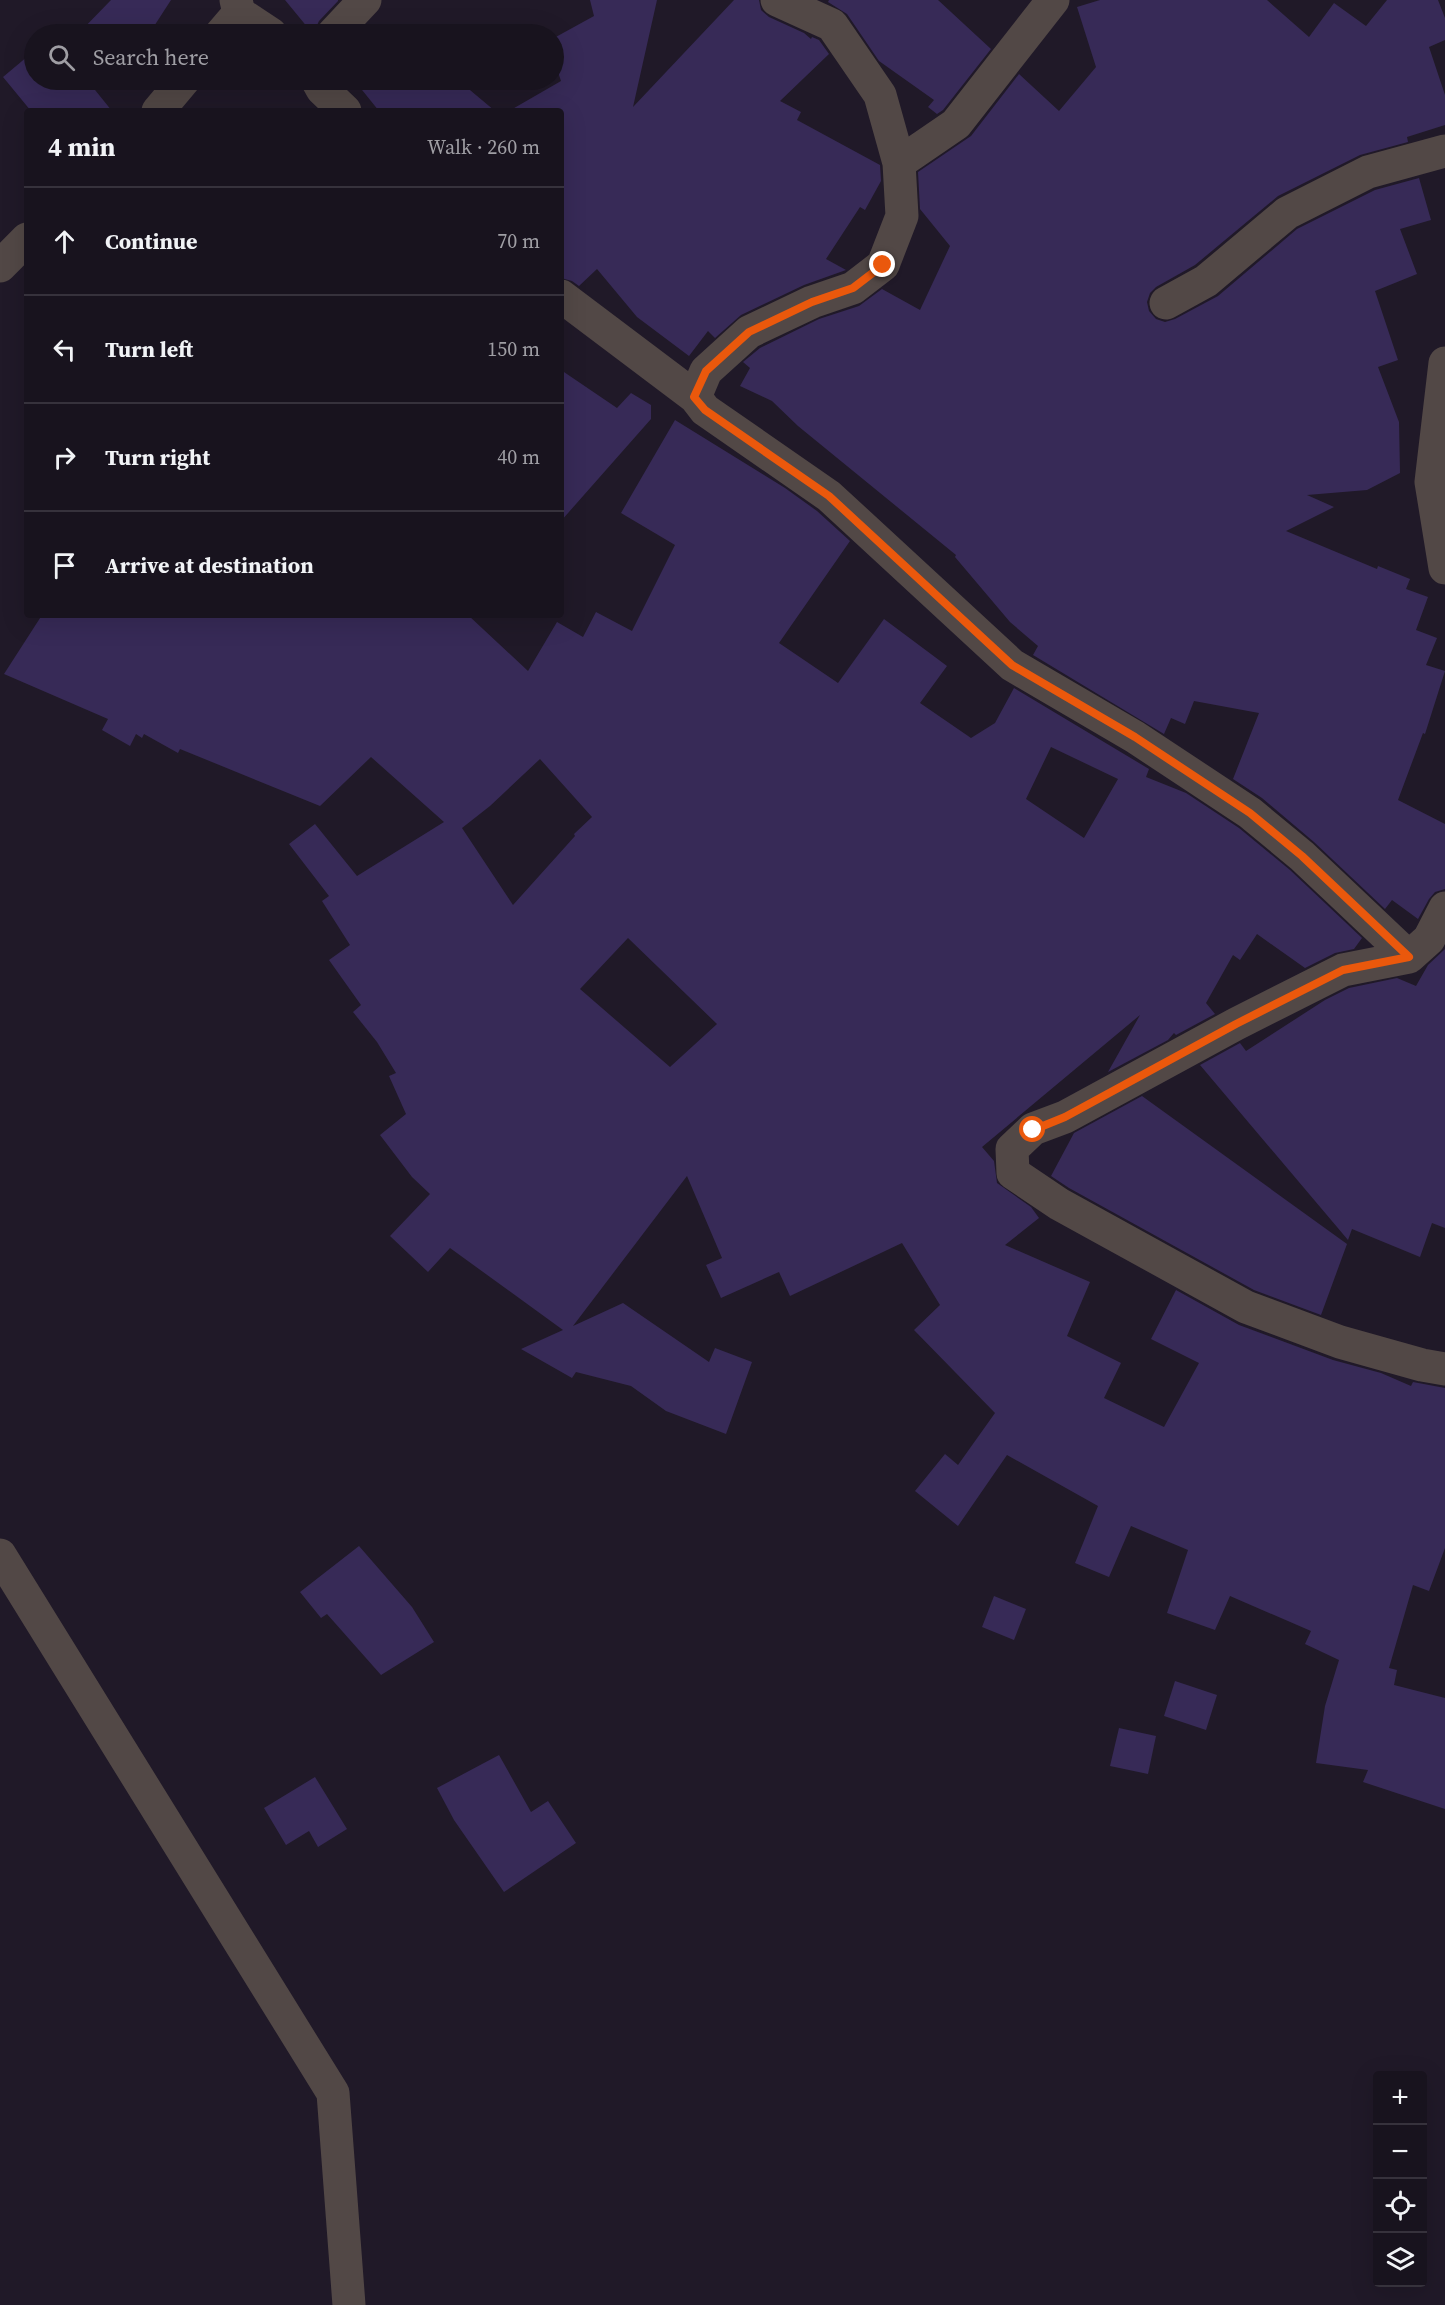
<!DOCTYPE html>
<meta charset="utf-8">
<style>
:root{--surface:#18131e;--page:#25202b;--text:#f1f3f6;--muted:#9f9ea4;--line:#36323c}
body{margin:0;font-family:"Source Serif 4",serif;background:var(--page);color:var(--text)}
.controls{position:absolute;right:18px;bottom:18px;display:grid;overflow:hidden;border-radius:6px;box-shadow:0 6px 24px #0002}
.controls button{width:54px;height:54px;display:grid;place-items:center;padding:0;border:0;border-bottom:2px solid var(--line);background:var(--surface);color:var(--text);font:30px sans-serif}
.stop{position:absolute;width:18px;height:18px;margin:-14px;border:4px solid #ea580c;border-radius:50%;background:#fff}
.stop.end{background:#ea580c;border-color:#fff;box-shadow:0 2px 6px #0008}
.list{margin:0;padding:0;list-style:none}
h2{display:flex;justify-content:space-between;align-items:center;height:78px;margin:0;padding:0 24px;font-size:26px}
h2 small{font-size:20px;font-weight:400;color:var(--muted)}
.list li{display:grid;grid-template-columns:39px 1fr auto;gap:18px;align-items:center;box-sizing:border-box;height:108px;padding:0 24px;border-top:2px solid var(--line)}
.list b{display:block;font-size:22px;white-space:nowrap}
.list em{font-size:20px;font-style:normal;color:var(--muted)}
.icon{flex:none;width:33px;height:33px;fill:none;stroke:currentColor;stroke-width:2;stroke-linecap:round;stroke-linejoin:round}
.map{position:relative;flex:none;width:1445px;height:2305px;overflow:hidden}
.search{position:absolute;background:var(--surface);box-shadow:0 6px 24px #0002;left:24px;top:24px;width:540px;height:66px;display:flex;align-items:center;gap:15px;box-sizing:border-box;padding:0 21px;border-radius:33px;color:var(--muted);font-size:22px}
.panel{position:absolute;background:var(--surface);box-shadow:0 6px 24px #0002;left:24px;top:108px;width:540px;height:510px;border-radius:6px}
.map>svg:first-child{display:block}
.building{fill:#372a57;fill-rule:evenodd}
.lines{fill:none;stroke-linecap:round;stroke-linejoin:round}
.minor{stroke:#524846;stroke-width:33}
.route{stroke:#ea580c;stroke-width:8}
</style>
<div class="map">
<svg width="1445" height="2305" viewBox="0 0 1445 2305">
<rect width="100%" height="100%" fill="#201928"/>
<path class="building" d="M111,0H171L149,34H78Z
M285,0H338V1L319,21L313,34Z
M590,0H657L633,107L734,0H759L761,10L769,17L804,33L811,39L812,37L819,40L829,54L780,101L801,112L797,120L880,165L881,181L865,210L860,207L826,259L846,270L804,285L741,315L715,338L708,331L689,356L637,317L597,269L579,286L572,281L561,278V111H509L561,81L554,60V38L594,16Z
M829,0H938L991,49L943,110L937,114L928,107L934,100L879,61L847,14L828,2Z
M1100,0H1267L1309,37L1334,3L1366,26L1387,0H1438L1445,18V40L1429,47L1445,95V125L1407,137L1408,142L1360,155L1278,196L1195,265L1156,287L1150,293L1147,302L1149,311L1156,319L1165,322L1175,319L1218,296L1297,229L1375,190L1419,178L1431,220L1400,229L1417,274L1375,291L1398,360L1378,367L1399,422L1400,473L1367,490L1307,495L1334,507L1286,531L1377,569L1378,566L1410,579L1406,589L1428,597L1416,630L1437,638L1426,665L1445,671L1425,734L1423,733L1398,800L1445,824V889L1435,892L1429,899L1418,919L1392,900L1385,909L1314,842L1262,798L1233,779L1259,713L1194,701L1185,724L1171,718L1164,734L1033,655L1038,646L1010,622L955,557L956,555L798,426L772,401L740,386L750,368L743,362L760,348L819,319L859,306L882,289L920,310L950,246L920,209L918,172L971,136L1019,74L1059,111L1096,67L1077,7Z
M34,51V80H87L112,111H31L3,77Z
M354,80H458L495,111H379Z
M561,370L617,408L631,393L651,405V419L561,521Z
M675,420L785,488L817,511L850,541L779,643L838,683L884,619L947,666L920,703L971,738L995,723L1014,688L1149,769L1146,777L1186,793L1239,828L1290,870L1362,938L1354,949L1335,953L1305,968L1257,934L1240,960L1233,955L1206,1003L1215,1014L1176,1035L1174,1033L1168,1040L1108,1072L1140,1015L982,1147L994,1161L997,1183L1031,1207L1039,1218L1005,1245L1090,1282L1067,1336L1121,1363L1104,1398L1164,1427L1199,1363L1151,1339L1176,1290L1239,1325L1333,1360L1381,1373L1411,1386L1413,1382L1445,1388V1548L1429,1591L1413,1585L1389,1668L1397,1670L1394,1685L1445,1698V1809L1363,1782L1368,1770L1316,1763L1325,1706L1339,1660L1305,1644L1311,1631L1230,1596L1215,1630L1167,1613L1188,1550L1131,1526L1109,1577L1075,1563L1098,1506L1007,1455L958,1526L915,1491L945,1454L958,1465L995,1413L914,1330L940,1305L902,1243L790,1296L779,1272L721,1298L706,1265L722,1258L687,1176L573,1326L623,1303L709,1362L715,1348L752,1362L726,1434L666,1411L631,1386L576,1372L572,1378L521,1349L563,1330L450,1248L428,1272L390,1236L430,1194L412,1177L380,1135L406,1114L389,1076L396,1073L377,1042L353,1012L361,1005L329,960L350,945L322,901L329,896L289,844L315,824L357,876L444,822L371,757L320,806L180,749L178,753L144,734L142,738L136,734L130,746L102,730L108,719L4,674L42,615H468L528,671L557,622L583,637L596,612L632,631L675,545L621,513ZM1051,747L1118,779L1084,838L1026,799ZM540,759L592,817L574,834L575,836L513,905L462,828L490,806ZM628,938L717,1024L670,1067L580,989Z
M1445,949V1228L1432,1223L1420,1257L1352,1229L1348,1240L1200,1065L1240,1043L1246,1051L1325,1000L1349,988L1397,978L1416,986L1428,965Z
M1142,1096L1347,1244L1321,1315L1254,1290L1069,1188L1051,1176L1074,1133Z
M359,1546L412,1607L434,1642L381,1675L327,1614L321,1618L300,1592Z
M994,1596L1026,1609L1014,1640L982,1627Z
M1175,1681L1217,1695L1206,1730L1164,1716Z
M1119,1728L1156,1736L1148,1774L1110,1766Z
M499,1755L531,1812L548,1801L576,1843L504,1892L454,1820L437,1788Z
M315,1777L347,1829L318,1847L309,1831L286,1845L264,1808Z"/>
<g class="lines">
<path class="minor" d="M236,0L239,13L271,34
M777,0L832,25L880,95L899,163
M221,34L239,13
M333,34L365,0
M317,80L322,89L345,111
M158,111L184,80
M0,266L27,239
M561,296L695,397L705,410L829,496L1012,665L1135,737L1250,813L1302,856L1409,957
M1166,303L1206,281L1287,213L1368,172L1445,151
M1445,363L1431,482L1445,568
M695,397L706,371L749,332L812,302L853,288L883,265L902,216L899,163L956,124L1053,0
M1445,908L1429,939L1409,957L1343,970L1236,1024L1065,1117L1033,1129L1012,1149L1013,1173L1059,1204L1246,1307L1340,1342L1422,1365L1445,1369
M0,1555L333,2093L349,2305"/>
</g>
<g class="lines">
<path class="route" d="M883,265L853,288L812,302L749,332L706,371L694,397L705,410L829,496L1012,665L1135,737L1250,813L1302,856L1409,957L1343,970L1236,1024L1065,1117L1033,1130"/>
</g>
</svg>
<div class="controls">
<button>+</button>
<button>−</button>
<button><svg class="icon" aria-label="locate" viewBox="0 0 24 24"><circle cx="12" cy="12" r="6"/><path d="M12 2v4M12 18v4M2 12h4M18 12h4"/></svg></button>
<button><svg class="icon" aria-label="layers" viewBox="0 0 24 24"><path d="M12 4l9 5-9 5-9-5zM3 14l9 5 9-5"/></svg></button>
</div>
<div class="stop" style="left:1033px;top:1130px"></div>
<div class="stop end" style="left:883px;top:265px"></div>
<div class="search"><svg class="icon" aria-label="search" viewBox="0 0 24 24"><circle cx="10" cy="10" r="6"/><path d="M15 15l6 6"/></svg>Search here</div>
<section class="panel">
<h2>4 min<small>Walk · 260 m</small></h2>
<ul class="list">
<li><svg class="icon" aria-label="ahead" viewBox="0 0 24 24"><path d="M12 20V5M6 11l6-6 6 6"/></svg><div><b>Continue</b></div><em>70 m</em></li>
<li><svg class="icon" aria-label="left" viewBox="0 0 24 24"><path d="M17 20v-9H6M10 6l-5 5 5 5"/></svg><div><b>Turn left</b></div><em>150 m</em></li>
<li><svg class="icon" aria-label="right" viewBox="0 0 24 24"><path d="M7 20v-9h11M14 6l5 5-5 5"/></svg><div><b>Turn right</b></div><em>40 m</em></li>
<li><svg class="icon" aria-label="arrive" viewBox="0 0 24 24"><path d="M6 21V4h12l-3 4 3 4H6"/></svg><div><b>Arrive at destination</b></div></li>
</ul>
</section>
</div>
